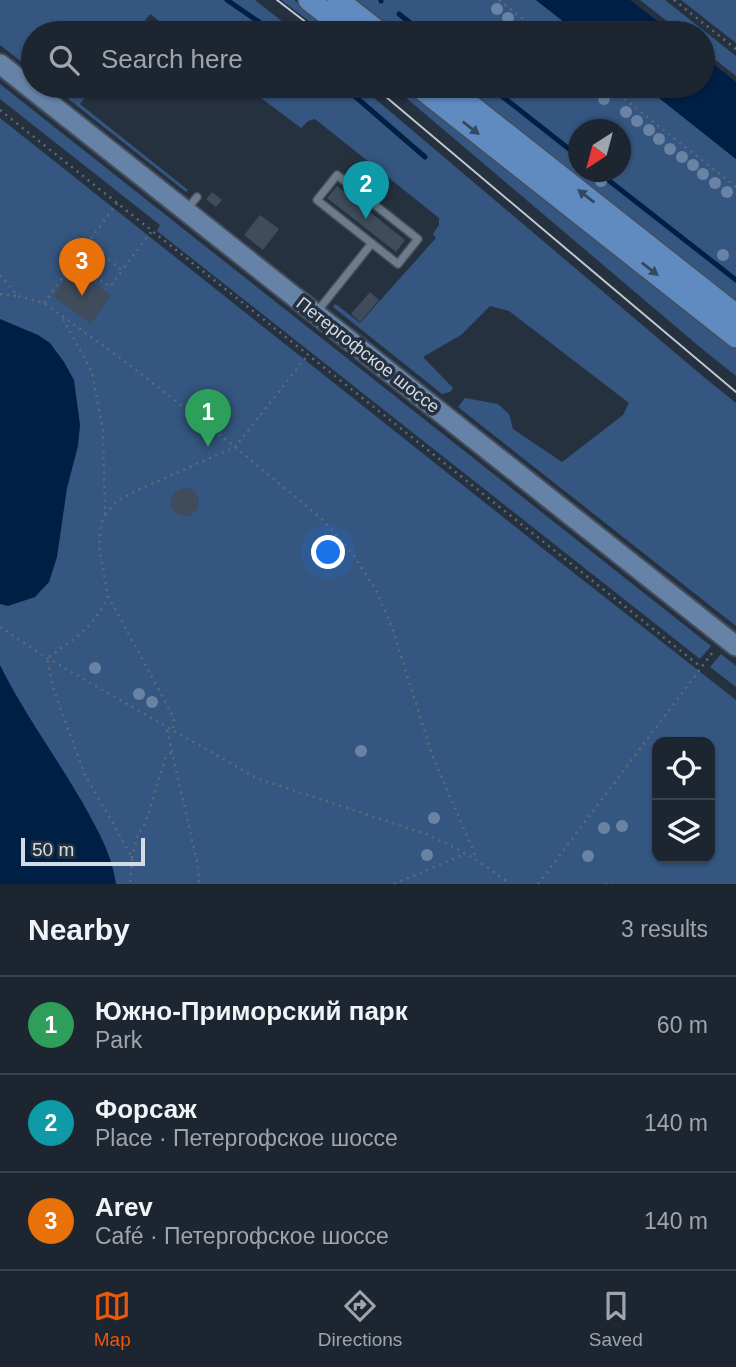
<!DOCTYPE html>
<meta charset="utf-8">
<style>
:root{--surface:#1c2530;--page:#252d38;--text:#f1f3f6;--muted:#a0a5ab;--line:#3a424c;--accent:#ea580c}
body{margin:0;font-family:Helvetica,sans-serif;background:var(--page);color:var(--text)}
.controls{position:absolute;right:21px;bottom:21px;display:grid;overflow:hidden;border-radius:14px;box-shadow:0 2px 5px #0004}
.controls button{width:63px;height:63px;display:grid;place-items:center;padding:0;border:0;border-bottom:2px solid var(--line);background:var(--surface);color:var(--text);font:35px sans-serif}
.compass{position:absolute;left:568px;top:119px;width:63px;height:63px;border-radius:50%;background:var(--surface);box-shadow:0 2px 5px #0004;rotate:216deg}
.scale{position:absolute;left:21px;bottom:18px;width:124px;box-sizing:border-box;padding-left:7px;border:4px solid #d4dbe5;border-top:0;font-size:19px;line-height:24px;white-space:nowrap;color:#d4dbe5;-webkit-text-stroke:5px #263140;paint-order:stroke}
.you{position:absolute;left:329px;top:553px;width:24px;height:24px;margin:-18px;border:5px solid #fff;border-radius:50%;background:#1a73e8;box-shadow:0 0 0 10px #1a73e833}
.badge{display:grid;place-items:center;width:46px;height:46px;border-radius:50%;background:var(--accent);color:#fff;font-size:23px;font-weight:700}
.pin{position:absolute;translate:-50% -58px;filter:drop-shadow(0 2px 4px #0008)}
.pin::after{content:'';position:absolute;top:37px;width:24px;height:21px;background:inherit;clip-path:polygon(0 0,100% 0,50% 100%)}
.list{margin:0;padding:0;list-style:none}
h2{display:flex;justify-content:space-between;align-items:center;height:91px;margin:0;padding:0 28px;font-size:30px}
h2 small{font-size:23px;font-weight:400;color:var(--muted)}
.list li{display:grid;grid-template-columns:46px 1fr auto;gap:21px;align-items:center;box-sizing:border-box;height:98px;padding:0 28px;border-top:2px solid var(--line)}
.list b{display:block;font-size:26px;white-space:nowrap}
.list p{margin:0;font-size:23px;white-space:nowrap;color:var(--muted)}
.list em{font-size:23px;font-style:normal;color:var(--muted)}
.icon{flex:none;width:38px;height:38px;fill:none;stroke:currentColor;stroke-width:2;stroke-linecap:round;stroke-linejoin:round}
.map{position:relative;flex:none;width:736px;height:884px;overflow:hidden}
.search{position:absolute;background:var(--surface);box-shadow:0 2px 5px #0004;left:21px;right:21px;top:21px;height:77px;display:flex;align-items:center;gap:18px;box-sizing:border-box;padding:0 24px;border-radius:38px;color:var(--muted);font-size:26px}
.sheet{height:385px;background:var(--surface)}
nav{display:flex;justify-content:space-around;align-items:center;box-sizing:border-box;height:98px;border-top:2px solid var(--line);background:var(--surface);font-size:19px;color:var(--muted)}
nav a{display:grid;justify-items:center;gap:4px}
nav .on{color:var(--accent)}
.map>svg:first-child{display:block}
.green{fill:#355680;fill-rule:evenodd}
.water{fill:#001f45}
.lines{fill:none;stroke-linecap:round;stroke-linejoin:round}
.stream{stroke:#001f45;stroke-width:5}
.building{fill:#404c5c}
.lane-casing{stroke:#454f5c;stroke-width:10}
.secondary-casing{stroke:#454f5c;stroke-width:23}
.primary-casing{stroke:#454f5c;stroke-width:24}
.path{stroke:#606a77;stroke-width:2.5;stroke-dasharray:2 5;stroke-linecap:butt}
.lane{stroke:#6d7b8c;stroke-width:7}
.secondary{stroke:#6683a7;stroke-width:19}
.primary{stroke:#608bc1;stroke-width:21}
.tram{stroke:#c0c8d2;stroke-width:2}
.tree{fill:#6a83a4}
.oneway{fill:#344860}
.labels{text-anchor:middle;stroke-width:7;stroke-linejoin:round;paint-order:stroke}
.street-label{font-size:18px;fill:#d4dbe5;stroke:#263140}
</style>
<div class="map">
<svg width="736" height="884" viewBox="0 0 736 884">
<rect width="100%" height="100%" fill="#263140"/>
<path class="green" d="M0,0H255L297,33H175L150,14L135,33H33V71L0,45Z
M281,0H294L336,33H325Z
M351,0H536L578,33H394Z
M640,0H665L736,56V76L703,50V33H682Z
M681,0H736V43Z
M0,84L711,646L700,659L157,231L160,225L0,99Z
M52,86H94L80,104L188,190L186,192Z
M245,86H360L705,378L736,403V626L458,407L465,398L498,404L509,414L513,429L562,462L623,415L629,403L509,311L490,306L461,335L423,357L453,388L450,392L442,394L333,307L335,304L337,305L360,323L436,238L433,234L439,225V218L315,119L308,121L301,128Z
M392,86H403L736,348V376L701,348Z
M460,86H644L736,159V304ZM578,130H620V172H578Z
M0,118L537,544L736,700V884H0ZM657,742H710V858H657Z
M721,654L736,666V687L710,667Z"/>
<path class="water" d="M536,0H630L673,33H578Z
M703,56L736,82V159L644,86H703Z
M0,319L38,335L50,343L64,362L74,380L80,425L78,446L67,488L57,557L49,582L35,597L8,606L0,604Z
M0,665C23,712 55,755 81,800C96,827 112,853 116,884H0Z"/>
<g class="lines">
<path class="stream" d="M227,0L275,33
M381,0V1
M399,14L423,33
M343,86L425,157
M489,86L578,156
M598,172L736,280"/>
</g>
<path class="building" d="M337,186L405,240L396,252L327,198Z
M212,192L222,200L216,207L206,199Z
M260,215L279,229L263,250L244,235Z
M66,248L76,255L70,264L60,257Z
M73,268L111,295L91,324L53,296Z
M370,292L379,300L360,322L351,314Z
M171 502a14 14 0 1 1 28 0a14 14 0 1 1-28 0Z"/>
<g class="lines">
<defs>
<path id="lane" d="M337,175L418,239L398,264L317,200Z
M186,210L197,197
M316,313L372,243"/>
<path id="secondary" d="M0,64L736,646"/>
<path id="primary" d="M309,0L351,33
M338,0L380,33
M418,86L736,337
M446,86L736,315"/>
</defs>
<use href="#lane" class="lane-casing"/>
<use href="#secondary" class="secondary-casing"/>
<use href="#primary" class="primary-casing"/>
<path class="path" d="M499,0L541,33
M674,0L736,49
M608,86L736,187
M0,110L701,667
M117,203L87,244L122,270L152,231
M75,261L87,244
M0,275L18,296L44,303L123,360L235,447L321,518L352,553L376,590L393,630L432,755L477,859
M0,294L18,296
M44,303L75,261L110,287L121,272
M63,319L92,372L103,431L105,514L101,525L99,547L108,596L167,705L174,718L173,730
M105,514L117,501L138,490L235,447L307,356
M108,596C97,624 72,641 47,658L53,688L85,775L113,823L132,858L130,884
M0,627L47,658L256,778L426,834C458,848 483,863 510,884
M167,730L198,866L199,884
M132,858L138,833L144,826L150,809L165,759L172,751
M394,884L465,854
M538,884L713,652
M605,884H613"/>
<use href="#lane" class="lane"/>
<use href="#secondary" class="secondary"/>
<use href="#primary" class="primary"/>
<path class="tram" d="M277,0L320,33
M373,86L736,392"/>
</g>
<g class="tree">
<circle cx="497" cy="9" r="6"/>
<circle cx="508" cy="18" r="6"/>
<circle cx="604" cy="99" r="6"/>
<circle cx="626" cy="112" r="6"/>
<circle cx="637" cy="121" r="6"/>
<circle cx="649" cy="130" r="6"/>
<circle cx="659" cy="139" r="6"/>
<circle cx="670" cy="149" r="6"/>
<circle cx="682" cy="157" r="6"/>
<circle cx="693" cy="165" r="6"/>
<circle cx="703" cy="174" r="6"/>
<circle cx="601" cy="181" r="6"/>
<circle cx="715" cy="183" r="6"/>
<circle cx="727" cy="192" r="6"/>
<circle cx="723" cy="255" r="6"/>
<circle cx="95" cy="668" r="6"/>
<circle cx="139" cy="694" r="6"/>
<circle cx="152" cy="702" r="6"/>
<circle cx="361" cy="751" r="6"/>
<circle cx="434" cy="818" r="6"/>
<circle cx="622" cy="826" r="6"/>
<circle cx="604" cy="828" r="6"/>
<circle cx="427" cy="855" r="6"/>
<circle cx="588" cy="856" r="6"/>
</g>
<defs><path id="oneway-solid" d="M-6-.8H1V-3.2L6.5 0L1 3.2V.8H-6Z" transform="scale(1.75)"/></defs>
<g class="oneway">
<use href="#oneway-solid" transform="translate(471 128) rotate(38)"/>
<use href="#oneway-solid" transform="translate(586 196) rotate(-142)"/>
<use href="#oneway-solid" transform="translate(650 269) rotate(38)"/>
</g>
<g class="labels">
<g class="street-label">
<text transform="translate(368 355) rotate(38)" y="6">Петергофское шоссе</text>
</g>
</g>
</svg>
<div class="controls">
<button><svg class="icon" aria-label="locate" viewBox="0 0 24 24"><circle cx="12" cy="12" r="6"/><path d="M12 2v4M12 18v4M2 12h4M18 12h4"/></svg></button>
<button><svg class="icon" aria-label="layers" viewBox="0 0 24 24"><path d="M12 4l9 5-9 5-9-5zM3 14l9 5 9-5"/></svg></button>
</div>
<svg class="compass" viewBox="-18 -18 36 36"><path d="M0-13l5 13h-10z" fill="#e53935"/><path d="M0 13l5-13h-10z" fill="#a0a5ab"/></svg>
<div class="scale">50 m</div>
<div class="you"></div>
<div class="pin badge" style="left:208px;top:447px;background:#2e9e5b">1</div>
<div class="pin badge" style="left:366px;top:219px;background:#0f9aa8">2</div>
<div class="pin badge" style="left:82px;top:296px;background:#e8710a">3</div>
<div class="search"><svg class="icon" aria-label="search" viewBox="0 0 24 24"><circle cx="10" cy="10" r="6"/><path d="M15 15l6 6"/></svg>Search here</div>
</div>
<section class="sheet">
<h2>Nearby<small>3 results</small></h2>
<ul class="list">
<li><span class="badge" style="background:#2e9e5b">1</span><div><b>Южно-Приморский парк</b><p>Park</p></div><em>60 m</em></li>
<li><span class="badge" style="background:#0f9aa8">2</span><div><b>Форсаж</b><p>Place · Петергофское шоссе</p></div><em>140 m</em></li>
<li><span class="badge" style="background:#e8710a">3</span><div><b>Arev</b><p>Café · Петергофское шоссе</p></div><em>140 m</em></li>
</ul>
</section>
<nav>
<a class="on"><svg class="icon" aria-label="map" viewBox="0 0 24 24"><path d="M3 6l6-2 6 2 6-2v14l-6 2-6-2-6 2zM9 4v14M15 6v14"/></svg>Map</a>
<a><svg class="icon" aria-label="directions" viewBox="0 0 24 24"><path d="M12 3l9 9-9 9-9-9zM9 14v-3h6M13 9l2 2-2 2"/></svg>Directions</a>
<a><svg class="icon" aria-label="saved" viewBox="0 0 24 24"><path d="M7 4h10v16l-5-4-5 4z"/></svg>Saved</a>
</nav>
